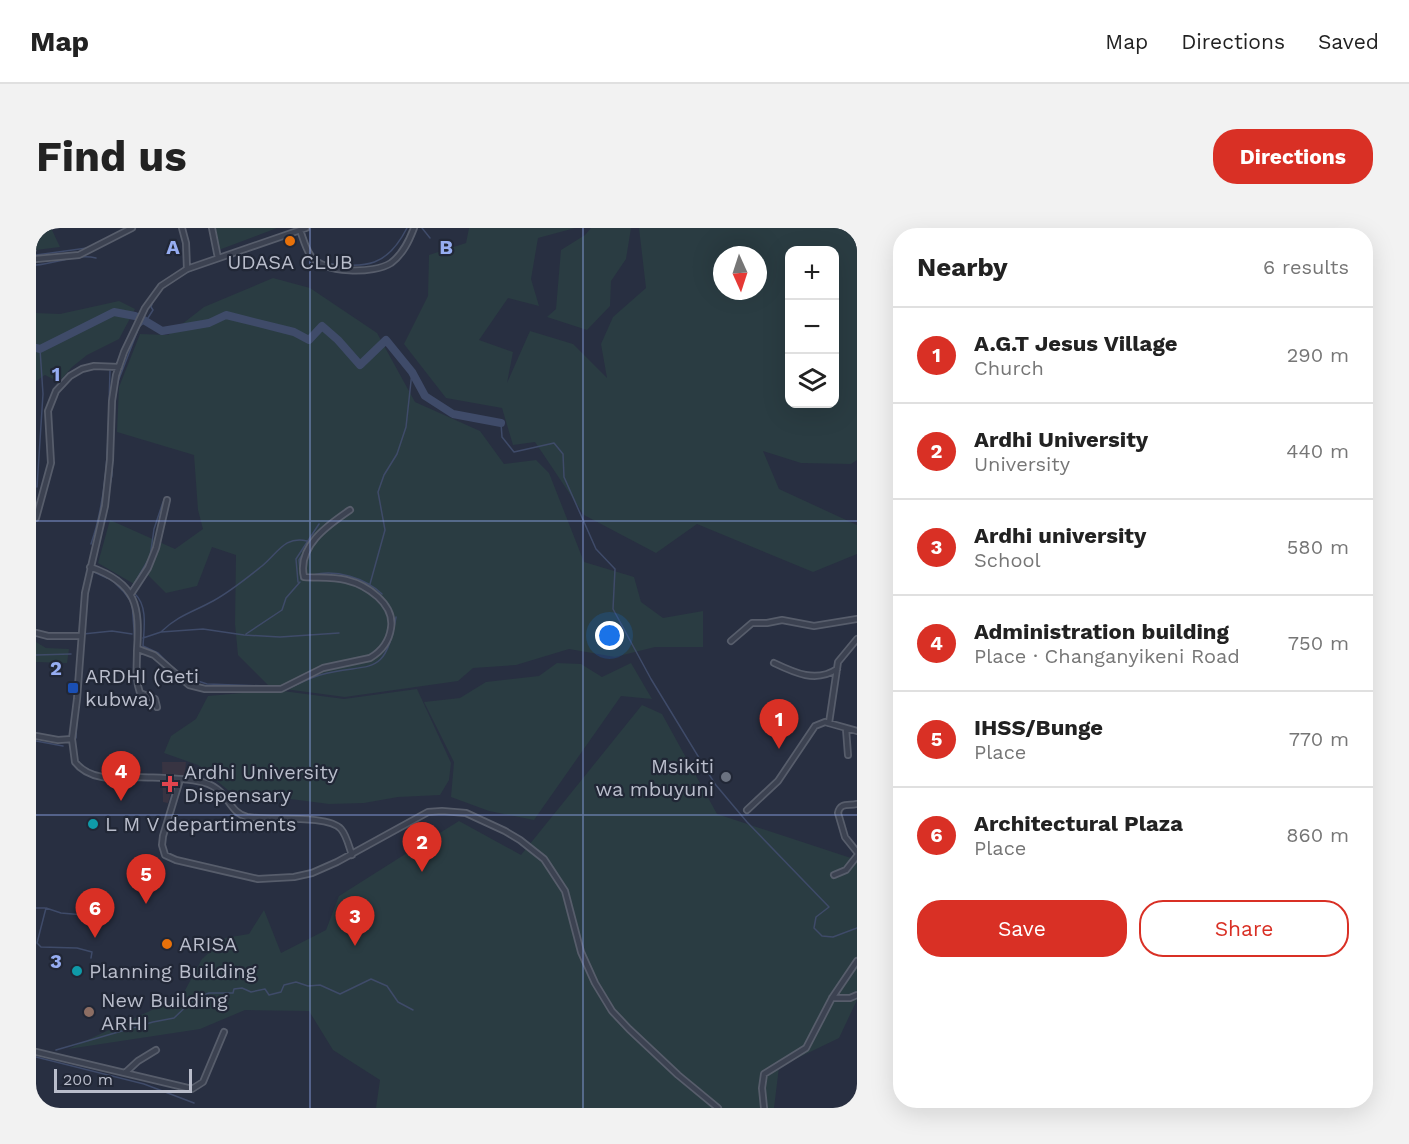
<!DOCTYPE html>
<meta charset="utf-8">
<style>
:root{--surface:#fff;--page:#f2f2f2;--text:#222;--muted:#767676;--line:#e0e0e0;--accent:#d93025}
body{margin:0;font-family:"Work Sans",sans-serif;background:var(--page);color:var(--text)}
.controls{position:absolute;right:18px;top:18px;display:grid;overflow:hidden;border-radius:12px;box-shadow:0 6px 24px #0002}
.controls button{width:54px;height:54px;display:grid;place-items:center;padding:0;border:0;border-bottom:2px solid var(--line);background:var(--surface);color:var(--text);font:30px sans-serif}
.compass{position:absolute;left:677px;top:18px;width:54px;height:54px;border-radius:50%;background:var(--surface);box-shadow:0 6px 24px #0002;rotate:177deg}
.scale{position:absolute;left:18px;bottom:15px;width:138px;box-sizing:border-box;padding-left:6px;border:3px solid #b9bdcb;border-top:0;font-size:16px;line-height:21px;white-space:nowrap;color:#b9bdcb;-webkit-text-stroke:4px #212736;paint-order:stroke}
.you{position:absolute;left:574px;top:408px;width:21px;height:21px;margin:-15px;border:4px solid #fff;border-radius:50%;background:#1a73e8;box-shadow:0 0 0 9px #1a73e833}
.badge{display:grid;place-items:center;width:39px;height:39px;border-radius:50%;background:var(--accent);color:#fff;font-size:20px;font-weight:700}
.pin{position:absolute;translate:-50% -50px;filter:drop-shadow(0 2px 3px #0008)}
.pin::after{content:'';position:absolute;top:32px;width:21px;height:18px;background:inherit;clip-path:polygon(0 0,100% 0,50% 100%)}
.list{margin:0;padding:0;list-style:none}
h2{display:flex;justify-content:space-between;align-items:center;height:78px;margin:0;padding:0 24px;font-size:26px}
h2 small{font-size:20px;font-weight:400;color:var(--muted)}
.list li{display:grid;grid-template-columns:39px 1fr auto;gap:18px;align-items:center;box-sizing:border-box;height:96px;padding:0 24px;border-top:2px solid var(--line)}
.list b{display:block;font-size:22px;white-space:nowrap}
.list p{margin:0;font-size:20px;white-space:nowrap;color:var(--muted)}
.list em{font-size:20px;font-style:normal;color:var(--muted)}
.actions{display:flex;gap:12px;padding:18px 24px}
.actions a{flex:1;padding:14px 0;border:2px solid var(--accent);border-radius:24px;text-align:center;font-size:21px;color:var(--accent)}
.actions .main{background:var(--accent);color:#fff}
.icon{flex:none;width:33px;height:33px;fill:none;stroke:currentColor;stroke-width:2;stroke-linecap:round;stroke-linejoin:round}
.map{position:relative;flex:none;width:821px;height:880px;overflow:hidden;border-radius:24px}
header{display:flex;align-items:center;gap:36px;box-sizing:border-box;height:84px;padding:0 30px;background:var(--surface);border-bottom:2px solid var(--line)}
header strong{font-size:28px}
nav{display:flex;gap:33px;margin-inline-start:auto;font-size:21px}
.intro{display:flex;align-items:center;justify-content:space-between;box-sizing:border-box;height:144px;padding:0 36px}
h1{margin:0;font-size:42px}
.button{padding:15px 27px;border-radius:24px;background:var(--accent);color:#fff;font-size:21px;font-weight:700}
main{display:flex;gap:36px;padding:0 36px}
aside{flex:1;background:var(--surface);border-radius:24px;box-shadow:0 6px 24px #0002}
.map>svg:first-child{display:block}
.medical{fill:#383442}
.green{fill:#2a3c42;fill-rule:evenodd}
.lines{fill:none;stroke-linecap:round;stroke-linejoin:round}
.stream{stroke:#3f4b69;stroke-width:1.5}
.river{stroke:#3f4b69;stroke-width:8}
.minor-casing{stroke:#575d6b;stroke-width:8}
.minor{stroke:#3c4251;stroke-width:4.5}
.grid{fill:none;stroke:#96adf2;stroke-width:1.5;stroke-opacity:0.55}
.food-dot{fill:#e8710a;stroke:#212736;stroke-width:2}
.transit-dot{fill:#1a4fb4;stroke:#212736;stroke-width:2}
.worship-dot{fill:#6b7280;stroke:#212736;stroke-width:2}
.health-dot{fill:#e0444e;stroke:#212736;stroke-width:2}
.culture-dot{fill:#0f9aa8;stroke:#212736;stroke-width:2}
.education-dot{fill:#8d6e63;stroke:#212736;stroke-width:2}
.labels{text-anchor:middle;stroke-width:4.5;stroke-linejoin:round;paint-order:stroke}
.poi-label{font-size:20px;fill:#b9bdcb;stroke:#212736;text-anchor:start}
.grid-label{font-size:20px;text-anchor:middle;font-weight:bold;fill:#96adf2;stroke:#212736;stroke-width:4.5;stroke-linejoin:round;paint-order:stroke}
</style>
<header>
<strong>Map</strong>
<nav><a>Map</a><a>Directions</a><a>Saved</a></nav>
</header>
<div class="intro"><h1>Find us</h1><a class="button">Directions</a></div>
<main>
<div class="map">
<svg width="821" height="880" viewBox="0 0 821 880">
<rect width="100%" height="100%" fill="#282f41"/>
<path class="medical" d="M126,534H150L148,552L136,560L132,575L127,574Z"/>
<path class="green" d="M0,0H15L24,19L0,22Z
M177,0H241L180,23Z
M433,0H539L502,10L495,51L503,78L472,70L443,112L477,124L471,155L494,103L537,116L571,150L565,116L577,89L610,60L603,0H821V232L815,236L765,235L727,223L743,261L821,297V326L777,344L661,296L620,325L548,287L499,214L477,217L466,180L410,170L368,116L392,68L393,27L430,15ZM754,22H798V176H754ZM686,27H722V63H686Z
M555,0H595L590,31L575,53L574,78L551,102L511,89L520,81L525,22L549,7Z
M237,50L274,60L341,105L379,174L444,203L468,236L500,232L513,245L548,334L598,349L605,374L627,390L667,383V419H619L579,429L533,421L480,437L437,440L422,453L309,469L234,459L202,427L199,396L200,327L176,319L161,358L130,365L112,347L98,356L62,335L74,292L139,321L167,301L162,282L158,227L81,204L83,159L104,106L132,107L168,79Z
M83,73L99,81L83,111L51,127L36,139L23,154L9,147L0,153V85L24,86Z
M0,414L10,420L33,421L31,435L0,434Z
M521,435L545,436L566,449L595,435L616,471L585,468L498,592L453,583L415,569L418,534L388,474L424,470L450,454L503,448Z
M381,461L415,535L413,552L404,567L362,569L328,575L293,576L193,563L162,537L128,525L135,508L160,491L172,468L239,462L308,471Z
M606,477L626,486L681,586L821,632V772L803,810L743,839L738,880H340L344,852L297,822L273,783L209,782L164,801L32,821L146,768L166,731L189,710L213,706L228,682L245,725L290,702L303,668L371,625L369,615L386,616L423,593L485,627Z"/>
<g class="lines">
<path class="stream" d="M386,0L394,10
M267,2L273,20
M0,27L51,20
M186,31L249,9
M290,35C331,40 351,39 371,0
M0,37C19,36 41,25 60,30
M149,45L159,41
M81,156L103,99L110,93L117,82L115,79L117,73
M465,195L466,209L478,224L518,215L527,226L528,249L560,321L579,341L577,381L615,451L679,556L711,594L793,679L780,689L778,700L786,708L797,709L821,700
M1,259L7,166L4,121
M64,307L76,247L79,166
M55,316C74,261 72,200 74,143
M266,327L263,332L265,351L267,350
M56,343L71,350
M277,347C300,341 329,350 346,366
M76,352L88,364L96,375L99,415
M262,354L260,331L283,296
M87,355L95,361L114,329L118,301L127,274
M334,356L349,302L342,264L348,247L361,226L370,199L376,144
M99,366C112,378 108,401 107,418L122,425L141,444
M126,403C143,387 157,384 177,373C194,364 211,350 226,338C241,326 249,307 271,313
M47,406L76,403L96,406
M210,406L246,382L250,370L264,354
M107,410L125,404L167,401L208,407L244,409L303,405
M0,427L35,426
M144,447L171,456L231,458
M253,460C263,456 273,450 284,447C333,433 349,453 360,389
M40,510L41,489
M0,513L27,518
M0,680H9
M48,687L25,685L10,680L1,715L5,719L41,720L56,724L55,730
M20,822L117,794L138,790L158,771L173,765H197L198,761L206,760L215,764L229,761L233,767L245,764L248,757L260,754L272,758L284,757L304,766L335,751L351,758L362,774L377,782
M0,829L108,856L158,875"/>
<path class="river" d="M106,91L126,103L173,95L190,87L258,104L273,112L286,98L302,112L324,137L350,112L376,144L389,168L417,186L465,195
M0,120L4,121L78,84L99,88"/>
<defs>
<path id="minor" d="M146,0L150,15L151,41
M176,0L182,30
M270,0L151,41L125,58L109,80L88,124L80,147L76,173L74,232L69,278L49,365L41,471L36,511L39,534C45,542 55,547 66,549C78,551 90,549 102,549C122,550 142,550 161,553C194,558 190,584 211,589C232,593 292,586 305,601C311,608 313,619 316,627
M264,2C267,10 270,22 275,28C288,46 338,46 355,35C367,26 373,13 378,0
M0,31L43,27L96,0
M0,290L15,235L12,183L20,163L34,148L46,141L58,138L83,139
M54,339C101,355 104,378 101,423C101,438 99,451 104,465L119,471L121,479
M95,366L112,340L120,320L131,272
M0,405L12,408H45
M695,413L716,395H731L746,392L778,398L821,391
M102,421L118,427L153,457L169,461H245L287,440L334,430C346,423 353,414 355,400C359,376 331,357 310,352C297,349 281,350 268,349C261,318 292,297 314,282
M738,435C759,445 780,455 801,441
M793,495L802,434L821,411
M810,501L812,527
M0,508L22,512L36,511
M141,552L143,555L127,608L126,617L129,627L140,632L222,651L258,649L276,645L301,634L392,584L406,583L430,585L469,603L484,612L508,631L529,663L545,724L559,755L576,783L593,801L642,847L682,880
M821,576C813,578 804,574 802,585L809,609L821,624
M711,582L742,553L779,498L789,494L821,503
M798,647L810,642L821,628
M796,770H814L821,767
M0,824L156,861L167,854L188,804
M90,844L102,833L120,822
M728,880L726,860L728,846L770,820L796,770L821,733"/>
</defs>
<use href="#minor" class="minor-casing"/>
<use href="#minor" class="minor"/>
</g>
<path class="grid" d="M274,0V880M547,0V880M0,293H821M0,587H821"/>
<g class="food-dot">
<circle cx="254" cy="13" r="6"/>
<circle cx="131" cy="716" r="6"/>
</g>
<rect class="transit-dot" x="31" y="454" width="12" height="12" rx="3"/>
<circle class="worship-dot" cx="690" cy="549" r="6"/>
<path class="health-dot" d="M131 547h6v6h6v6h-6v6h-6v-6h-6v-6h6z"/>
<g class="culture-dot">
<circle cx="57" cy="596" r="6"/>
<circle cx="41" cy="743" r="6"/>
</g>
<circle class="education-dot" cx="53" cy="784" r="6"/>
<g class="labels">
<g class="poi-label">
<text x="254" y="41" text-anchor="middle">UDASA CLUB</text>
<text x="49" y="455">ARDHI (Geti<tspan x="49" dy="23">kubwa)</tspan></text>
<text x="678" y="545" text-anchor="end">Msikiti<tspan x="678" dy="23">wa mbuyuni</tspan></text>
<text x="148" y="551">Ardhi University<tspan x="148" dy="23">Dispensary</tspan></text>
<text x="69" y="603">L M V departiments</text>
<text x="143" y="723">ARISA</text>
<text x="53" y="750">Planning Building</text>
<text x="65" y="779">New Building<tspan x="65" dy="23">ARHI</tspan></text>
</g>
</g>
<g class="grid-label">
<text x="137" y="26">A</text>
<text x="410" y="26">B</text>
<text x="20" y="153">1</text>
<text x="20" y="447">2</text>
<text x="20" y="740">3</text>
</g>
</svg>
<div class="controls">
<button>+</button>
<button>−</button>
<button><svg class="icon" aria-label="layers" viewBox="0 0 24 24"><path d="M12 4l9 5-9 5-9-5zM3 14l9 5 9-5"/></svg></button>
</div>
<svg class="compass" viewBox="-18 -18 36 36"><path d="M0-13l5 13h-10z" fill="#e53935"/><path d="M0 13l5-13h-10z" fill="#767676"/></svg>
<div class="scale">200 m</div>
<div class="you"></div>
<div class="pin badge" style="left:743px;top:521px">1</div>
<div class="pin badge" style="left:386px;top:644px">2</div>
<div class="pin badge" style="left:319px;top:718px">3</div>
<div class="pin badge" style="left:85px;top:573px">4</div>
<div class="pin badge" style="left:110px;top:676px">5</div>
<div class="pin badge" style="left:59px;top:710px">6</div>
</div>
<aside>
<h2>Nearby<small>6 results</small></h2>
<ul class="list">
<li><span class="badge">1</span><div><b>A.G.T Jesus Village</b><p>Church</p></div><em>290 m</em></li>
<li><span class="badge">2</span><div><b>Ardhi University</b><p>University</p></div><em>440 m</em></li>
<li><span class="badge">3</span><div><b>Ardhi university</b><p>School</p></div><em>580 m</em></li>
<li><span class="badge">4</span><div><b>Administration building</b><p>Place · Changanyikeni Road</p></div><em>750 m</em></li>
<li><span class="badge">5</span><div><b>IHSS/Bunge</b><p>Place</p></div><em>770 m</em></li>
<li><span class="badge">6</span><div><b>Architectural Plaza</b><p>Place</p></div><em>860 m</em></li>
</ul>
<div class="actions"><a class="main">Save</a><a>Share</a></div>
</aside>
</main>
